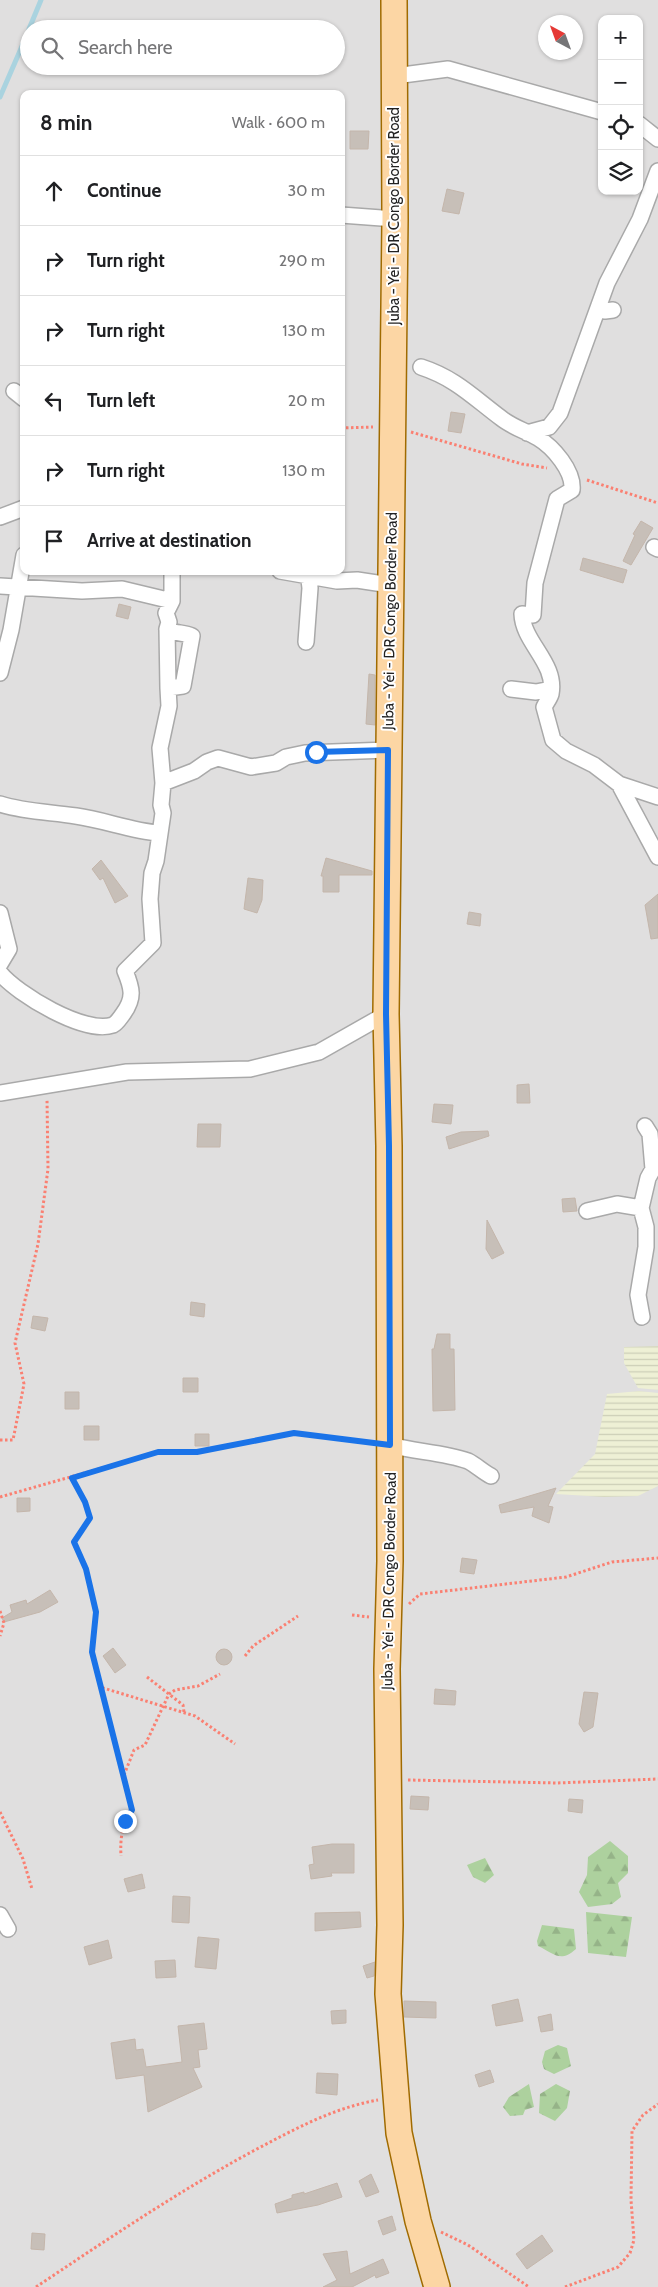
<!DOCTYPE html>
<meta charset="utf-8">
<style>
:root{--surface:#fff;--page:#f6f6f6;--text:#202124;--muted:#757577;--line:#e0e0e0}
body{margin:0;font-family:Cabin,sans-serif;background:var(--page);color:var(--text)}
.controls{position:absolute;right:15px;top:15px;display:grid;overflow:hidden;border-radius:10px;box-shadow:0 1px 4px #0004}
.controls button{width:45px;height:45px;display:grid;place-items:center;padding:0;border:0;border-bottom:1px solid var(--line);background:var(--surface);color:var(--text);font:25px sans-serif}
.compass{position:absolute;left:538px;top:15px;width:45px;height:45px;border-radius:50%;background:var(--surface);box-shadow:0 1px 4px #0004;rotate:319deg}
.stop{position:absolute;width:15px;height:15px;margin:-11px;border:4px solid #1a73e8;border-radius:50%;background:#fff}
.stop.end{background:#1a73e8;border-color:#fff;box-shadow:0 1px 5px #0008}
.list{margin:0;padding:0;list-style:none}
h2{display:flex;justify-content:space-between;align-items:center;height:65px;margin:0;padding:0 20px;font-size:21px}
h2 small{font-size:16px;font-weight:400;color:var(--muted)}
.list li{display:grid;grid-template-columns:32px 1fr auto;gap:15px;align-items:center;box-sizing:border-box;height:70px;padding:0 20px;border-top:1px solid var(--line)}
.list b{display:block;font-size:19px;white-space:nowrap}
.list em{font-size:16px;font-style:normal;color:var(--muted)}
.icon{flex:none;width:28px;height:28px;fill:none;stroke:currentColor;stroke-width:2;stroke-linecap:round;stroke-linejoin:round}
.map{position:relative;flex:none;width:658px;height:2287px;overflow:hidden}
.search{position:absolute;background:var(--surface);box-shadow:0 1px 4px #0004;left:20px;top:20px;width:325px;height:55px;display:flex;align-items:center;gap:12px;box-sizing:border-box;padding:0 18px;border-radius:28px;color:var(--muted);font-size:19px}
.panel{position:absolute;background:var(--surface);box-shadow:0 1px 4px #0004;left:20px;top:90px;width:325px;height:485px;border-radius:10px}
.map>svg:first-child{display:block}
.residential{fill:#e0dfdf;fill-rule:evenodd}
.farmland{fill:url(#farmland-rules)}
.forest{fill:url(#forest-firs)}
.lines{fill:none;stroke-linecap:round;stroke-linejoin:round}
.stream{stroke:#aad3df;stroke-width:5}
.building{fill:#c7bfb8;stroke:#c4b6ab}
.street-casing{stroke:#a9a9a9;stroke-width:18}
.primary-casing{stroke:#a06b00;stroke-width:28}
.path{stroke:#fa8072;stroke-width:3;stroke-dasharray:2.5 2.5;stroke-linecap:butt}
.street{stroke:#fff;stroke-width:15}
.primary{stroke:#fcd6a4;stroke-width:25}
.route{stroke:#1a73e8;stroke-width:6}
.labels{text-anchor:middle;stroke-width:4;stroke-linejoin:round;paint-order:stroke}
.street-label{font-size:15px;fill:#222;stroke:#fff}
</style>
<div class="map">
<svg width="658" height="2287" viewBox="0 0 658 2287">
<defs>
<pattern id="farmland-rules" width="6" height="5" patternUnits="userSpaceOnUse" patternTransform="scale(1.25)"><rect width="6" height="5" fill="#eef0d5"/><path d="M0 2.5h6" fill="none" stroke="#ccceb7"/></pattern>
<pattern id="forest-firs" width="22" height="20" patternUnits="userSpaceOnUse" patternTransform="scale(1.25)"><rect width="22" height="20" fill="#add19e"/><path d="M5 1l3.5 6h-7zM16 11l3.5 6h-7z" fill="#95b388"/></pattern>
</defs>
<rect width="100%" height="100%" fill="#f2efe9"/>
<path class="residential" d="M0,0H658V2287H0ZM602,19H639V191H602ZM546,22H576V52H546ZM29,29H336V66H29ZM24,94H341V571H24Z"/>
<path class="farmland" d="M658,1346V1390L638,1388L624,1363V1347Z
M639,1391L658,1393V1486L638,1496L604,1497L556,1494L595,1454L607,1394Z"/>
<path class="forest" d="M610,1841L628,1856V1873L618,1883L621,1897L612,1904L588,1907L579,1892L587,1875L588,1857Z
M485,1858L494,1875L485,1883L473,1877L467,1865Z
M586,1912L632,1917L626,1957L588,1953Z
M542,1925L574,1929L576,1949C560,1963 555,1954 538,1946L537,1941Z
M558,2045L567,2048L571,2066L554,2074L544,2069L542,2062L545,2051Z
M529,2084L534,2107L525,2110L523,2115L510,2116L503,2107L509,2097Z
M556,2084L570,2091L567,2108L555,2121L539,2113L540,2094Z"/>
<g class="lines">
<path class="stream" d="M29,29L41,0
M0,97L29,30"/>
</g>
<path class="building" d="M350,131H369L368,149H350Z
M447,189L464,193L459,214L442,211Z
M451,412L465,414L461,433L448,431Z
M641,521L653,528L631,565L623,561L635,535L633,534Z
M583,558L627,570L623,583L580,570Z
M119,604L131,607L128,619L116,616Z
M369,674L375,675V725L366,724Z
M326,858L372,871V875H339V892H323V876H321Z
M101,860L128,896L115,903L103,878L100,880L92,869Z
M248,878L263,880L262,900L257,913L244,909Z
M658,894V938L651,939L645,905Z
M469,912L481,914L480,926L467,924Z
M529,1084L530,1103H517V1085Z
M434,1104L453,1105L451,1124L432,1122Z
M198,1124H221L220,1147H197Z
M488,1131L489,1136L449,1149L446,1137L461,1132Z
M575,1198L577,1211L563,1212L562,1199Z
M487,1220L504,1253L492,1259L486,1249Z
M191,1302L205,1304L204,1317L190,1315Z
M33,1316L48,1318L45,1331L31,1328Z
M437,1334H450V1349H454L455,1410L433,1411L432,1349H434Z
M183,1378H198V1392H183Z
M65,1392H79V1409H65Z
M84,1426H99V1440H84Z
M195,1434H209V1446H195Z
M556,1488L548,1506L553,1507L549,1523L532,1516L534,1507L501,1513L499,1505Z
M17,1498H30V1511L17,1512Z
M462,1558L477,1560L474,1574L460,1572Z
M50,1590L58,1602L40,1612L4,1622L2,1618L12,1612L10,1605L26,1600L27,1604Z
M113,1648L126,1665L115,1673L103,1656Z
M216 1657a8 8 0 1 1 16 0a8 8 0 1 1-16 0Z
M435,1689L456,1691L455,1705L434,1704Z
M584,1692L598,1693L593,1727L584,1732L579,1724Z
M411,1796L429,1797L428,1810L410,1809Z
M569,1799L583,1800L582,1813L568,1811Z
M332,1844H354V1873H331L332,1876L311,1879L309,1865L314,1864L312,1847Z
M142,1874L145,1888L128,1892L124,1879Z
M173,1896L190,1897L189,1923L172,1922Z
M360,1912L361,1927L315,1931V1913Z
M198,1937L219,1939L216,1969L195,1967Z
M108,1940L112,1958L89,1965L84,1947Z
M175,1960L176,1977L156,1978L155,1961Z
M375,1962L374,1976L367,1978L363,1966Z
M518,1999L523,2021L496,2026L492,2005Z
M404,2001L436,2002V2018L404,2017Z
M346,2010V2023L332,2024L331,2011Z
M551,2014L553,2030L541,2032L538,2017Z
M204,2023L207,2049L198,2050L200,2067L193,2068L202,2087L148,2112L144,2075L116,2079L111,2043L135,2039L136,2050L143,2049L146,2067L182,2062L178,2026Z
M490,2070L494,2082L479,2087L475,2075Z
M317,2073L338,2074L337,2095L316,2093Z
M371,2174L379,2192L366,2197L359,2181Z
M337,2183L342,2197L318,2205L277,2213L275,2204L292,2198V2195L304,2192V2194Z
M392,2216L396,2230L383,2235L378,2221Z
M32,2233L45,2234L44,2250L31,2249Z
M542,2235L553,2251L527,2269L516,2254Z
M347,2251L350,2274L383,2259L389,2273L376,2278L375,2275L352,2287H323L337,2280L323,2254Z"/>
<g class="lines">
<defs>
<path id="street" d="M395,76L448,69L602,112
M639,124L658,139
M341,215L395,219
M598,309L605,311L613,310
M421,367C455,378 473,397 501,418C512,427 526,431 538,438C553,447 574,471 572,490L557,499L535,583L533,615L522,614C523,643 557,663 551,694C550,698 546,703 544,707L553,740L566,751L594,765L619,784L658,857
M14,391L24,399
M527,433L549,427L560,413L607,283L640,219L658,171
M0,517L24,508
M654,547L658,549
M280,571L337,581L357,580L390,585
M0,586L82,591L122,589L172,601V571
M167,629L168,688
M306,642L310,588L308,571
M0,673L11,630L24,555
M511,689L536,692L551,689
M163,783L160,748L169,706L168,688L183,686L192,636C183,632 175,634 167,629L169,622L166,613L172,601
M619,784L658,797
M0,804C25,812 51,812 76,816C105,820 131,831 159,833
M0,913L9,949L0,964
M0,973C17,994 85,1035 113,1025C117,1023 120,1018 123,1014C135,998 132,988 125,971L153,943L150,899L152,873L156,861L163,813L161,805L163,783L194,771L207,762L218,758L251,767L276,763L286,757L305,753L388,750
M0,1093L127,1072L250,1069L319,1052L386,1014
M587,1211L617,1204L641,1208
M642,1317L638,1295L646,1247V1227L641,1208L648,1178L653,1169L650,1134L645,1126
M390,1445C415,1452 443,1452 468,1461C476,1465 483,1472 491,1476
M0,1915L8,1929"/>
<path id="primary" d="M394,0L395,219L386,1014L389,1146L390,1561L387,1669L390,1925L388,1994L399,2133L418,2221L437,2287"/>
</defs>
<use href="#street" class="street-casing"/>
<use href="#primary" class="primary-casing"/>
<path class="path" d="M341,428L373,427
M411,432L522,464L547,468
M587,480L658,503
M0,1440H13L24,1384L15,1343L38,1244L48,1169L47,1099
M72,1478L85,1502L90,1518L74,1542L86,1569L96,1612L92,1652L100,1687L195,1716L235,1744
M0,1497L158,1452H197L294,1433L370,1442
M409,1604L420,1594L566,1577L612,1562L658,1558
M0,1611L4,1623L0,1636
M352,1615L369,1617
M245,1656L253,1646L298,1616
M147,1677L183,1705L184,1712
M100,1687L132,1809C122,1825 120,1838 121,1856
M124,1775L134,1750L145,1745L169,1694L175,1690L198,1686L220,1674
M408,1780L557,1783L658,1779
M0,1812L23,1859L32,1889
M441,2232L468,2245L529,2287
M36,2287C108,2239 179,2191 255,2150C295,2129 333,2108 378,2100
M565,2287L618,2267L630,2253L634,2240L631,2200L632,2131L643,2115L658,2104"/>
<use href="#street" class="street"/>
<use href="#primary" class="primary"/>
</g>
<g class="lines">
<path class="route" d="M125,1821L132,1810L92,1652L96,1612L86,1569L74,1542L90,1518L85,1502L72,1478L158,1452H197L294,1433L390,1445L389,1146L386,1014L388,750L316,752"/>
</g>
<g class="labels">
<g class="street-label">
<text transform="translate(394 216) rotate(-90)" y="5">Juba - Yei - DR Congo Border Road</text>
<text transform="translate(390 621) rotate(-89)" y="5">Juba - Yei - DR Congo Border Road</text>
<text transform="translate(389 1581) rotate(-89)" y="5">Juba - Yei - DR Congo Border Road</text>
</g>
</g>
</svg>
<div class="controls">
<button>+</button>
<button>−</button>
<button><svg class="icon" aria-label="locate" viewBox="0 0 24 24"><circle cx="12" cy="12" r="6"/><path d="M12 2v4M12 18v4M2 12h4M18 12h4"/></svg></button>
<button><svg class="icon" aria-label="layers" viewBox="0 0 24 24"><path d="M12 4l9 5-9 5-9-5zM3 14l9 5 9-5"/></svg></button>
</div>
<svg class="compass" viewBox="-18 -18 36 36"><path d="M0-13l5 13h-10z" fill="#e53935"/><path d="M0 13l5-13h-10z" fill="#757577"/></svg>
<div class="stop" style="left:316px;top:752px"></div>
<div class="stop end" style="left:125px;top:1821px"></div>
<div class="search"><svg class="icon" aria-label="search" viewBox="0 0 24 24"><circle cx="10" cy="10" r="6"/><path d="M15 15l6 6"/></svg>Search here</div>
<section class="panel">
<h2>8 min<small>Walk · 600 m</small></h2>
<ul class="list">
<li><svg class="icon" aria-label="ahead" viewBox="0 0 24 24"><path d="M12 20V5M6 11l6-6 6 6"/></svg><div><b>Continue</b></div><em>30 m</em></li>
<li><svg class="icon" aria-label="right" viewBox="0 0 24 24"><path d="M7 20v-9h11M14 6l5 5-5 5"/></svg><div><b>Turn right</b></div><em>290 m</em></li>
<li><svg class="icon" aria-label="right" viewBox="0 0 24 24"><path d="M7 20v-9h11M14 6l5 5-5 5"/></svg><div><b>Turn right</b></div><em>130 m</em></li>
<li><svg class="icon" aria-label="left" viewBox="0 0 24 24"><path d="M17 20v-9H6M10 6l-5 5 5 5"/></svg><div><b>Turn left</b></div><em>20 m</em></li>
<li><svg class="icon" aria-label="right" viewBox="0 0 24 24"><path d="M7 20v-9h11M14 6l5 5-5 5"/></svg><div><b>Turn right</b></div><em>130 m</em></li>
<li><svg class="icon" aria-label="arrive" viewBox="0 0 24 24"><path d="M6 21V4h12l-3 4 3 4H6"/></svg><div><b>Arrive at destination</b></div></li>
</ul>
</section>
</div>
